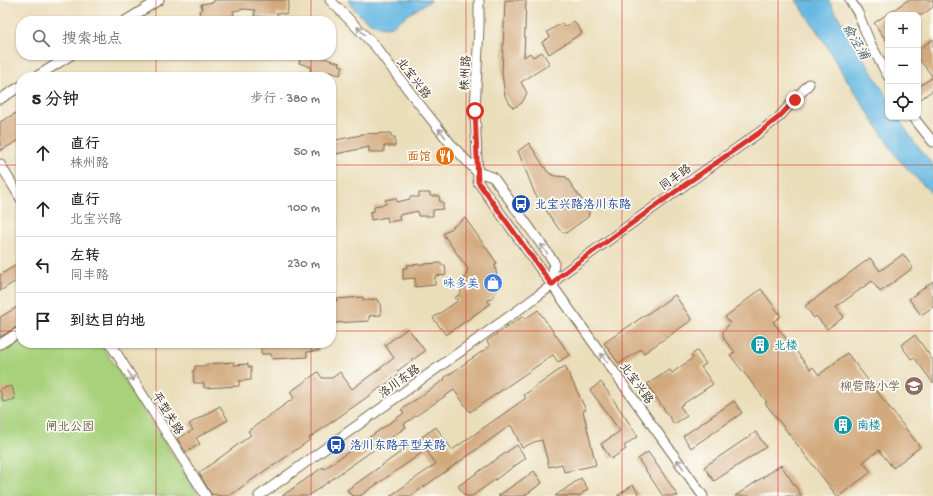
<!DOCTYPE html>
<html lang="zh">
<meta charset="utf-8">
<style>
:root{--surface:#fff;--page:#f6f6f6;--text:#222;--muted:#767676;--line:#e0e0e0}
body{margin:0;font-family:"Gochi Hand","LXGW WenKai TC",sans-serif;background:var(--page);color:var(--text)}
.controls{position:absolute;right:12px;top:12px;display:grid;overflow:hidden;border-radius:8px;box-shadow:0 1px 3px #0004}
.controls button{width:36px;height:36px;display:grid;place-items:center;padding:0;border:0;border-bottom:1px solid var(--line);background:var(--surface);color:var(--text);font:20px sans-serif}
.stop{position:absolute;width:12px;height:12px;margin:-9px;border:3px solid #d93025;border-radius:50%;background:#fff}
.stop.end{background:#d93025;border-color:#fff;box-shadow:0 1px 4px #0008}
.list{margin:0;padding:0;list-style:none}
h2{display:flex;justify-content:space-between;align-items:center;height:52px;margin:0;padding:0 16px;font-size:17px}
h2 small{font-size:13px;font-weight:400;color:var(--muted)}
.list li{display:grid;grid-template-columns:26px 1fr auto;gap:12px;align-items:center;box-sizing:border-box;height:56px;padding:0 16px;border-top:1px solid var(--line)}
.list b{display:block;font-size:15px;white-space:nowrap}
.list p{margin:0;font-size:13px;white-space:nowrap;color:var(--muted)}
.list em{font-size:13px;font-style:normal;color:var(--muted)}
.icon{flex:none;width:22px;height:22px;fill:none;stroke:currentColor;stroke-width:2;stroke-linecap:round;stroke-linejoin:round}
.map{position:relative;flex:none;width:933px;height:496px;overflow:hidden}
.search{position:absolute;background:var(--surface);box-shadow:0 1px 3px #0004;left:16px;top:16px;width:320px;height:44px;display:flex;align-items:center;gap:10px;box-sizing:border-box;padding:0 14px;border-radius:16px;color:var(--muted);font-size:15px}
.panel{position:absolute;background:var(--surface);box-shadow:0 1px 3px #0004;left:16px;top:72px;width:320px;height:276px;border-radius:16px}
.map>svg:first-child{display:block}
.green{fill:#a8d17c;stroke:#727e4d}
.water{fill:#67b9e2;stroke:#517280}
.building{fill:#d2a97d}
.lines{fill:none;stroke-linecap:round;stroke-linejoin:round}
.minor-casing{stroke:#786954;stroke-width:11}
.minor{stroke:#fff;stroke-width:9}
.oneway{stroke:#a79f9a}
.route{stroke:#d93025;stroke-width:5}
.grid{fill:none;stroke:#d62828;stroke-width:1;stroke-opacity:0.55}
.labels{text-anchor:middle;stroke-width:3.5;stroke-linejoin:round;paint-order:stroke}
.street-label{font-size:12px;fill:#3b2a1e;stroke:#fdfcf7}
.food-label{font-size:12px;fill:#c56008;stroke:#fdfcf7;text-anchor:end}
.transit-label{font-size:12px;fill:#164399;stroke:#fdfcf7;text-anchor:start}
.shop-label{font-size:12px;fill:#366cbe;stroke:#fdfcf7;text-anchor:end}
.culture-label{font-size:12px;fill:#0d838f;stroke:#fdfcf7;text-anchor:start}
.education-label{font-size:12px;fill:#785e54;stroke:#fdfcf7;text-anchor:end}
.park-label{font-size:12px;fill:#5c5c3a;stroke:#fdfcf7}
.water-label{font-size:13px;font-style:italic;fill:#4a5c63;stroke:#fdfcf7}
</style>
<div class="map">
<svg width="933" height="496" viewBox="0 0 933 496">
<rect width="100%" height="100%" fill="#fdfcf7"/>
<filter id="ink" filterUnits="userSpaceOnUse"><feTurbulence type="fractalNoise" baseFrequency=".025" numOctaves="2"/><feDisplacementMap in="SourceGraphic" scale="8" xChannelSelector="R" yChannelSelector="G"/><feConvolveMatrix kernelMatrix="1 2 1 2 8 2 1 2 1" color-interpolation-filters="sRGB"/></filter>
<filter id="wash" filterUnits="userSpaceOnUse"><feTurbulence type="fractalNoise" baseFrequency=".012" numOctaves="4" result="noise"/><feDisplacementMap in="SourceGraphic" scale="16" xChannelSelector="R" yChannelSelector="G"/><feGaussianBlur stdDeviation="0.9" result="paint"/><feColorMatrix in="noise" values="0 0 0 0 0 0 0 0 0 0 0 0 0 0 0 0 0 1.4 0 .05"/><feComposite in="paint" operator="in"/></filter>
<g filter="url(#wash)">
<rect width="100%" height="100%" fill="#eaddb9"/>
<path class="green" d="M21,328V343H100L199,496H0V340Z"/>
<path class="water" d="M348,0H432C422,6 412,12 402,19C399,21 395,24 392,26C375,31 355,13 348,0Z
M796,0H828L854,42L888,99V117H898C909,135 918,149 933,164V195L898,159L838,66L825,43Z"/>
<g id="blocks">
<path class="building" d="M214,0H289L287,14L277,13V18L254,16L255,10L244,9L233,11L234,15L214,19L213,15L201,18L199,11L202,10L201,4L214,2Z
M505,0H526L524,57L530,53L533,57L542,52L550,64L521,82L527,93L522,103L513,108L505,96L502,74Z
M908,0H933V7L922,15H888V43L874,23Z
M574,21L582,33L549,54L542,42L550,37L547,32L562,23L565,27Z
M933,39V90L918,101V87L933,77L918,58V50Z
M302,55H314L340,63L339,65L343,66L340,75L329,72L328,77H314L309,75L311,67L299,63Z
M18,112L21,117V139L0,151V122Z
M391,133V137H395V146H384V152H369V147L331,155V141L361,135V134Z
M529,143L547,171L550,174L556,176L566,177L589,210V214L588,217L566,233L562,232L558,228L535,194L518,151Z
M419,193H430V196H439L440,202H443V209L433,210V216H418V211L399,215L400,220L388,222L387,217L371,220L370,212L374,211V206L386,204L385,200L396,198L397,202L410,199V197H419Z
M465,218L497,263L495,265L497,277V287L495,294L488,301L490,304L446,335L433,318L459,300L454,298L460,294L468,269L443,234Z
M903,254L913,268L880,292L872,281L836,307L844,317L827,329L816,316L814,318L805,306L870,258L880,271Z
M21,262V278L0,291V275Z
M441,263V265H445L446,275L435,276V285L415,287V278L403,279V268H407V265Z
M933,281V307L921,315L909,299Z
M761,289L781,316L773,322L810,369L813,367L819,375L847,353L920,447L893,468L879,450L863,462L871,472L839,496H837L765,403L767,402L730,355L735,352L724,339L723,335V332L730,323L725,317Z
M675,295L692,320L644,353L641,349L619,364L604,343Z
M363,297V300L377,299L378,302H380L381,315L369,316V321L334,323V318H331V301H337V299Z
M21,305V324L0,337V317Z
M538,310L570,355L558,362L553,355L470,412L454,390L404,424L406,427L308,496H282L323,467L324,469L404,413L401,410L445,379L444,378L490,346L487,341L523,316L525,319Z
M408,328L425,351L397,371L400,374L309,438L310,440L273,466V465L229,496H222L211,494L199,473L251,435L248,431L294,398L290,392L318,372L322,378H332L340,372L352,389L394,358L385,345Z
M915,335L933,360V383L914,357L911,359L901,345Z
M261,343H318L319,351L307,352V357L272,359L271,354H261Z
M697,351L706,364L701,367L713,384L680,406L687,416L674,424L647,384L670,370L672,373L693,358L691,355Z
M234,362V365L248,364V367H251V380L239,381V386L204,388V383H194L193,370H195V366H207V364Z
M565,366L586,410L583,411L596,465L564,472L562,464L549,467L542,440L534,442L522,448L511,425L411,496H390L436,464L426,450L360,496H352L347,490L436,427L452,450L526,398L524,395Z
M601,382L638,436L624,446L626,449L611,459L601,444L620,431L590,390Z
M12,386L15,399L3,402L0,389Z
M734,401L742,413L691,448L683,436Z
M220,406L228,420L196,438L200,444L186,452L177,439L193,430L189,424Z
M756,432L766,447L714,481L704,467Z
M517,445L526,458L472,496H465L458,486Z
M648,452L662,472L678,496H663L653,481L638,459Z
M781,465L802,496H735Z
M534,471L542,483L524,496H498Z
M581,478L588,489L579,496H555Z
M633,485L640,496H617Z"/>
</g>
</g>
<g filter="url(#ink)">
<use href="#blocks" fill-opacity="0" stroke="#786954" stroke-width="1"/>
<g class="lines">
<defs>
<path id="minor" d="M330,0L375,46L409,91L450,143L477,172L493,177L554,262L552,285L703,496
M479,0V27L475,111L478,182L552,285
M850,0L858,13L871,45L888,76
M125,21L159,0
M36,77L71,55
M0,99L21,86
M913,117L933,142
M0,164L21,199
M110,343L206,496
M0,344L21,331
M259,496L528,303L552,285L560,276L573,266L686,184L760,132L779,117L809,84"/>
</defs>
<use href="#minor" class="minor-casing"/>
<use href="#minor" class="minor"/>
</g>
<defs><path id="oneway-shaft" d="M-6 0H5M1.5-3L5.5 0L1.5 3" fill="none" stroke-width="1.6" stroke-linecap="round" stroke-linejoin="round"/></defs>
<g class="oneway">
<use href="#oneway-shaft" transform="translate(361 31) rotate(-135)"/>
<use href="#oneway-shaft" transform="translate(442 133) rotate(-129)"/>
<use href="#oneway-shaft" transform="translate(544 249) rotate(-125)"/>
<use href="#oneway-shaft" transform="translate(604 358) rotate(-126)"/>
<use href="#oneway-shaft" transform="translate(131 376) rotate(58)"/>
<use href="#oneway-shaft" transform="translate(680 464) rotate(-126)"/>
</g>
</g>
<g class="lines" filter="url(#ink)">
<path class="route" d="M475,111L478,182L552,285L560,276L573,266L686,184L760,132L779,117L795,100"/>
</g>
<path class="grid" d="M156,0V21M311,0V21M466,0V496M622,0V496M778,0V496M156,55V77M311,55V77M0,165H21M331,165H933M0,331H21M331,331H933M156,343V496M311,343V496"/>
<defs>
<symbol id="restaurant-disc" viewBox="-11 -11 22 22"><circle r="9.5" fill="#e8710a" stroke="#fdfcf7"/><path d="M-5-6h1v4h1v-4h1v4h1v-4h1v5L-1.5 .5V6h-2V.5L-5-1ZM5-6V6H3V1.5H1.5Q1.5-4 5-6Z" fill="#fff"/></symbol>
<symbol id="bus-disc" viewBox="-11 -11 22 22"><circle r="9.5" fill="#1a4fb4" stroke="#fdfcf7"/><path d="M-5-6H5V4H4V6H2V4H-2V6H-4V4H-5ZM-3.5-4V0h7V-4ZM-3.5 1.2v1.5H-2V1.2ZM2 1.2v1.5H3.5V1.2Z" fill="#fff"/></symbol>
<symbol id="shop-disc" viewBox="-11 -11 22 22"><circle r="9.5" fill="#3f7fe0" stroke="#fdfcf7"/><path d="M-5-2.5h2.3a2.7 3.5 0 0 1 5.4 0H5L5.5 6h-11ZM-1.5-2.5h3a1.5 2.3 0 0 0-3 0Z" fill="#fff"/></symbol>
<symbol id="building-disc" viewBox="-11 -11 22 22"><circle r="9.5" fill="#0f9aa8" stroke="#fdfcf7"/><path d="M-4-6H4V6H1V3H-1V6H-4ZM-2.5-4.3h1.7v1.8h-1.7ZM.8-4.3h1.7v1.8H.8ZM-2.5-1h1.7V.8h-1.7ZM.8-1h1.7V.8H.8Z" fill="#fff"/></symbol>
<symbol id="school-disc" viewBox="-11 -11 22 22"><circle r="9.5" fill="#8d6e63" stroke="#fdfcf7"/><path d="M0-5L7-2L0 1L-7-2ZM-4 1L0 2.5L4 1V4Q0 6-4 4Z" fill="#fff"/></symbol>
</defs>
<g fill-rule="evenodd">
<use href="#restaurant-disc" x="434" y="145" width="22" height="22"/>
<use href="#bus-disc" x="510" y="193" width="22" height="22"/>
<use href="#shop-disc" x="482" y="272" width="22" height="22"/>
<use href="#building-disc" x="749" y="334" width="22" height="22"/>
<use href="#school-disc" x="903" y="375" width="22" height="22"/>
<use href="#building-disc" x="832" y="414" width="22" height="22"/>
<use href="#bus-disc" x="325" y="434" width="22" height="22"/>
</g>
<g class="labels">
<g class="street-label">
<text transform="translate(465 73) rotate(-87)" y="4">株州路</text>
<text transform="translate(414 78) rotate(53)" y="4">北宝兴路</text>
<text transform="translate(675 177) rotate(-36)" y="4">同丰路</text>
<text transform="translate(399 381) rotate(-36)" y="4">洛川东路</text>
<text transform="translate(637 383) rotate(54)" y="4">北宝兴路</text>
<text transform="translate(168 413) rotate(58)" y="4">平型关路</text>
</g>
<g class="food-label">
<text x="431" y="160">面馆</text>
</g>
<g class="transit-label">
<text x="535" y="208">北宝兴路洛川东路</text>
<text x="350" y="449">洛川东路平型关路</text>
</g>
<g class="shop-label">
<text x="479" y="287">味多美</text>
</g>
<g class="culture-label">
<text x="774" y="349">北楼</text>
<text x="857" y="429">南楼</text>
</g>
<g class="education-label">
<text x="900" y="390">柳营路小学</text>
</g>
<g class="park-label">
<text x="70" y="430">闸北公园</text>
</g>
<g class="water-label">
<text transform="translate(857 41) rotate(59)" y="5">俞泾浦</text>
</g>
</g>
</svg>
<div class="controls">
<button>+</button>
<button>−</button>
<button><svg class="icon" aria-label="locate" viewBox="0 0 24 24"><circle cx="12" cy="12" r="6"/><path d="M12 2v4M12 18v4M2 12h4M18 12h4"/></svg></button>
</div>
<div class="stop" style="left:475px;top:111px"></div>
<div class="stop end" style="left:795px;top:100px"></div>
<div class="search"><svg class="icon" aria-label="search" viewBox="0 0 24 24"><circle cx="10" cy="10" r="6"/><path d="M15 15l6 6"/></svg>搜索地点</div>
<section class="panel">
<h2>5 分钟<small>步行 · 380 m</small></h2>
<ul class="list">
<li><svg class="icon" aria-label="ahead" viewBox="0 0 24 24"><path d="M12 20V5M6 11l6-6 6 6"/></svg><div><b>直行</b><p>株州路</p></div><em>50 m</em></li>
<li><svg class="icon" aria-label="ahead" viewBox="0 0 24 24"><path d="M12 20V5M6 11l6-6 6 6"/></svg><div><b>直行</b><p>北宝兴路</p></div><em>100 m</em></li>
<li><svg class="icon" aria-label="left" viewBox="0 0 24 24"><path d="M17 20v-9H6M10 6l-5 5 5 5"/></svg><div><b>左转</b><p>同丰路</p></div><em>230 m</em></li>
<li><svg class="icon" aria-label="arrive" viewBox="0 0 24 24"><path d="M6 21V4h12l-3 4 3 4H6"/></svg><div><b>到达目的地</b></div></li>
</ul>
</section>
</div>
